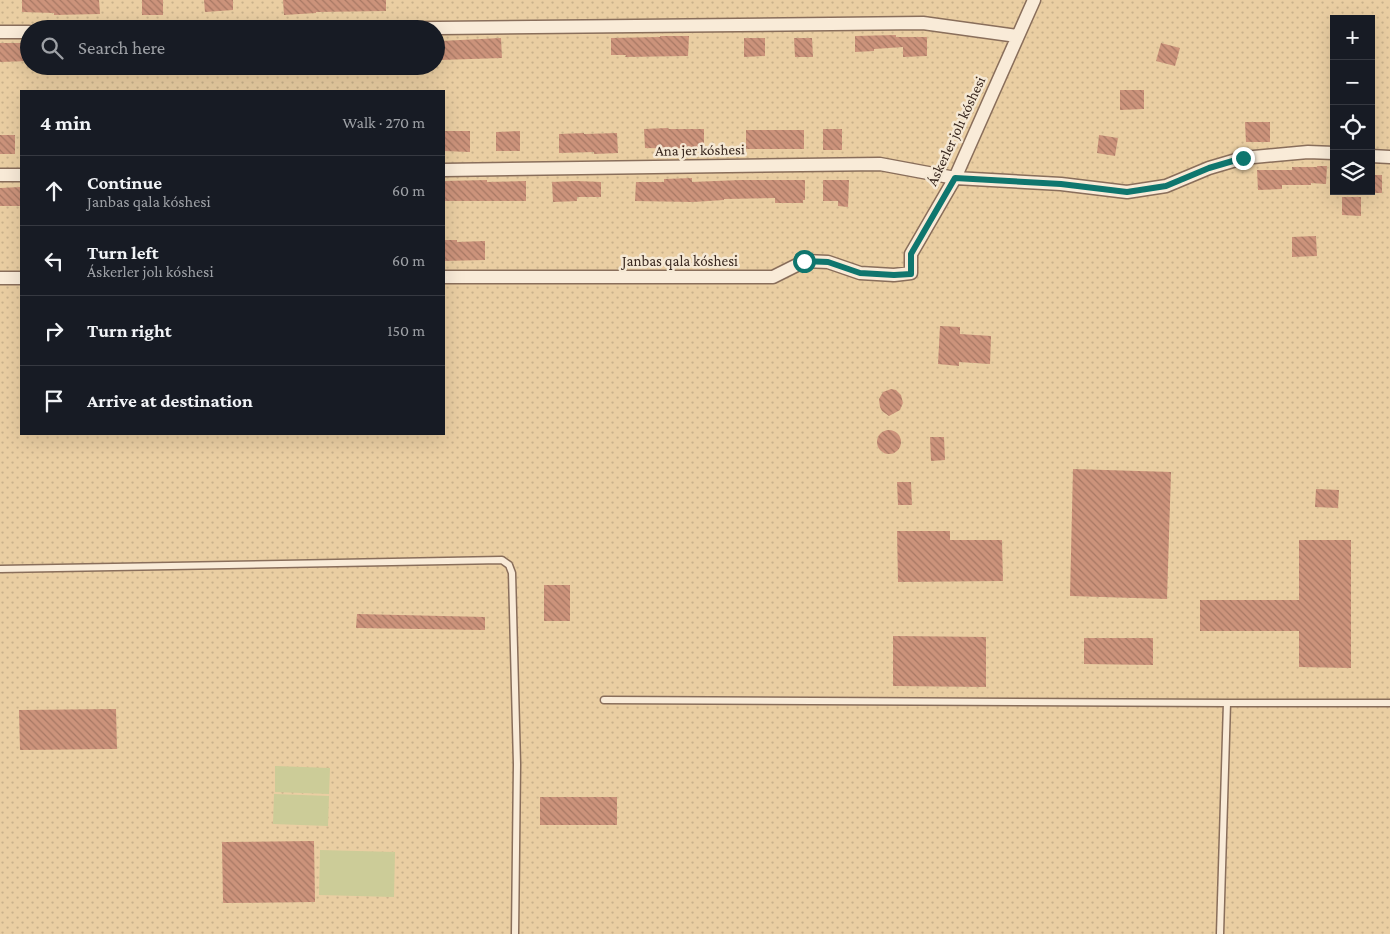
<!DOCTYPE html>
<meta charset="utf-8">
<style>
:root{--surface:#171b24;--page:#20242c;--text:#f1f3f6;--muted:#9ea1a6;--line:#363941}
body{margin:0;font-family:"Crimson Pro",serif;background:var(--page);color:var(--text)}
.controls{position:absolute;right:15px;top:15px;display:grid;overflow:hidden;border-radius:0px;box-shadow:0 5px 20px #0002}
.controls button{width:45px;height:45px;display:grid;place-items:center;padding:0;border:0;border-bottom:1px solid var(--line);background:var(--surface);color:var(--text);font:25px sans-serif}
.stop{position:absolute;width:15px;height:15px;margin:-11px;border:4px solid #0f766e;border-radius:50%;background:#fff}
.stop.end{background:#0f766e;border-color:#fff;box-shadow:0 1px 5px #0008}
.list{margin:0;padding:0;list-style:none}
h2{display:flex;justify-content:space-between;align-items:center;height:65px;margin:0;padding:0 20px;font-size:21px}
h2 small{font-size:16px;font-weight:400;color:var(--muted)}
.list li{display:grid;grid-template-columns:32px 1fr auto;gap:15px;align-items:center;box-sizing:border-box;height:70px;padding:0 20px;border-top:1px solid var(--line)}
.list b{display:block;font-size:19px;white-space:nowrap}
.list p{margin:0;font-size:16px;white-space:nowrap;color:var(--muted)}
.list em{font-size:16px;font-style:normal;color:var(--muted)}
.icon{flex:none;width:28px;height:28px;fill:none;stroke:currentColor;stroke-width:2;stroke-linecap:round;stroke-linejoin:round}
.map{position:relative;flex:none;width:1390px;height:934px;overflow:hidden}
.search{position:absolute;background:var(--surface);box-shadow:0 5px 20px #0002;left:20px;top:20px;width:425px;height:55px;display:flex;align-items:center;gap:12px;box-sizing:border-box;padding:0 18px;border-radius:28px;color:var(--muted);font-size:19px}
.panel{position:absolute;background:var(--surface);box-shadow:0 5px 20px #0002;left:20px;top:90px;width:425px;height:345px;border-radius:0px}
.map>svg:first-child{display:block}
.sand{fill:url(#sand-dots);fill-rule:evenodd}
.garden{fill:#cccc98}
.building{fill:url(#building-back-hatch)}
.lines{fill:none;stroke-linecap:round;stroke-linejoin:round}
.service-casing{stroke:#896e5b;stroke-width:9}
.minor-casing{stroke:#896e5b;stroke-width:15}
.service{stroke:#f9ebd8;stroke-width:6}
.minor{stroke:#f9ebd8;stroke-width:12}
.route{stroke:#0f766e;stroke-width:6}
.labels{text-anchor:middle;stroke-width:5;stroke-linejoin:round;paint-order:stroke}
.street-label{font-size:15px;fill:#39281f;stroke:#f5e8d4}
</style>
<div class="map">
<svg width="1390" height="934" viewBox="0 0 1390 934">
<defs>
<pattern id="sand-dots" width="8" height="8" patternUnits="userSpaceOnUse" patternTransform="scale(1.25)"><rect width="8" height="8" fill="#eacea2"/><path d="M2 2h.1M6 6h.1" fill="none" stroke="#c9b18b" stroke-width="1.8" stroke-linecap="round"/></pattern>
<pattern id="building-back-hatch" width="6" height="6" patternUnits="userSpaceOnUse" patternTransform="scale(1.25)"><rect width="6" height="6" fill="#cc937b"/><path d="M-1 5l2 2M0 0l6 6M5-1l2 2" fill="none" stroke="#a77864"/></pattern>
</defs>
<rect width="100%" height="100%" fill="#eeddc5"/>
<path class="sand" d="M0,0H1390V934H0ZM1334,19H1371V191H1334ZM29,29H436V66H29ZM21,91H444V434H21Z"/>
<path class="garden" d="M275,766L330,768L329,794L275,792Z
M274,794L329,796L328,826L273,824Z
M320,850L395,852L394,897L319,895Z"/>
<path class="building" d="M22,0H99L100,14L54,15V13L22,12Z
M142,0H163V15H142Z
M204,0H233V10L205,12Z
M283,0H386V11L316,12V13L284,15Z
M896,35V37H927V56L903,57V47L874,49V51L855,52V36Z
M660,36H689L688,56L625,57L626,55H611V38L660,37Z
M501,38L502,58L440,60V41Z
M744,38H765V56L744,57Z
M794,38H812L813,57H795Z
M0,43H29V61L0,62Z
M1161,43L1180,48L1175,66L1156,61Z
M1120,90H1144V109L1120,110Z
M1245,122H1270V142H1246Z
M668,128L669,129H704V149L645,148L644,129Z
M823,129H842V150H823Z
M746,130H804V149H746Z
M444,131H470V152L444,151Z
M520,131V151H496V132Z
M584,133V134L617,133L618,153L594,154V152L559,153V134Z
M0,135H15V154H0Z
M1099,135L1118,138L1115,156L1097,153Z
M1317,166H1327L1326,184L1311,183V185H1282V189L1258,190L1257,170H1292V167H1317Z
M1371,175H1382V193H1371Z
M692,178V182L740,180H805V200H803V203H775V198L724,199V200L693,202L635,201L636,182H664V179Z
M487,180V182L526,181V201H444V181Z
M823,180H849L848,207L838,206V201H823Z
M576,181L601,182V197H577V201L553,202L552,182Z
M21,187V206H0V188Z
M1342,197H1361V216L1342,215Z
M1316,236L1317,256L1292,257V237Z
M444,240H457V242L485,241V260L444,261Z
M940,326L960,327V334L991,336L990,364L959,362V366L938,364Z
M891,389L896,390L901,395L903,403L900,410L889,416L882,411L880,407L879,399L883,392Z
M877 442a12 12 0 1 1 24 0a12 12 0 1 1-24 0Z
M930,437H944L945,460L931,461Z
M1073,469L1171,472L1167,599L1070,596Z
M897,482H911L912,505H898Z
M1316,489L1339,490L1338,508L1315,507Z
M897,531H950V540H1002L1003,581L898,582Z
M1299,540H1351V668L1299,667V631H1200V600H1299Z
M544,585H570V621H544Z
M357,614L485,617V630L356,628Z
M893,636L986,637V687L893,686Z
M1084,638H1153V665L1084,664Z
M116,709L117,749L20,750L19,710Z
M540,797H617V825H540Z
M314,841L315,902L223,903L222,842Z"/>
<g class="lines">
<defs>
<path id="service" d="M0,569L502,560L509,565L512,573L517,764L515,934
M604,700L1227,703L1220,934
M1227,703H1390"/>
<path id="minor" d="M344,29L923,23L1017,36
M0,32H29
M1371,156L1390,157
M444,170L880,164L955,178L1061,184L1127,192L1166,186L1209,168L1243,158L1308,152L1334,153
M0,175H21
M444,277H773L805,261L828,262L860,273L894,275L911,273V254L955,178L1034,0
M0,278H21"/>
</defs>
<use href="#service" class="service-casing"/>
<use href="#minor" class="minor-casing"/>
<use href="#service" class="service"/>
<use href="#minor" class="minor"/>
</g>
<g class="lines">
<path class="route" d="M804,261L828,262L860,273L894,275L911,274V254L955,178L1061,184L1127,192L1166,186L1209,168L1243,158"/>
</g>
<g class="labels">
<g class="street-label">
<text transform="translate(956 131) rotate(-65)" y="5">Áskerler jolı kóshesi</text>
<text transform="translate(700 150) rotate(-1)" y="5">Ana jer kóshesi</text>
<text x="680" y="266">Janbas qala kóshesi</text>
</g>
</g>
</svg>
<div class="controls">
<button>+</button>
<button>−</button>
<button><svg class="icon" aria-label="locate" viewBox="0 0 24 24"><circle cx="12" cy="12" r="6"/><path d="M12 2v4M12 18v4M2 12h4M18 12h4"/></svg></button>
<button><svg class="icon" aria-label="layers" viewBox="0 0 24 24"><path d="M12 4l9 5-9 5-9-5zM3 14l9 5 9-5"/></svg></button>
</div>
<div class="stop" style="left:804px;top:261px"></div>
<div class="stop end" style="left:1243px;top:158px"></div>
<div class="search"><svg class="icon" aria-label="search" viewBox="0 0 24 24"><circle cx="10" cy="10" r="6"/><path d="M15 15l6 6"/></svg>Search here</div>
<section class="panel">
<h2>4 min<small>Walk · 270 m</small></h2>
<ul class="list">
<li><svg class="icon" aria-label="ahead" viewBox="0 0 24 24"><path d="M12 20V5M6 11l6-6 6 6"/></svg><div><b>Continue</b><p>Janbas qala kóshesi</p></div><em>60 m</em></li>
<li><svg class="icon" aria-label="left" viewBox="0 0 24 24"><path d="M17 20v-9H6M10 6l-5 5 5 5"/></svg><div><b>Turn left</b><p>Áskerler jolı kóshesi</p></div><em>60 m</em></li>
<li><svg class="icon" aria-label="right" viewBox="0 0 24 24"><path d="M7 20v-9h11M14 6l5 5-5 5"/></svg><div><b>Turn right</b></div><em>150 m</em></li>
<li><svg class="icon" aria-label="arrive" viewBox="0 0 24 24"><path d="M6 21V4h12l-3 4 3 4H6"/></svg><div><b>Arrive at destination</b></div></li>
</ul>
</section>
</div>
